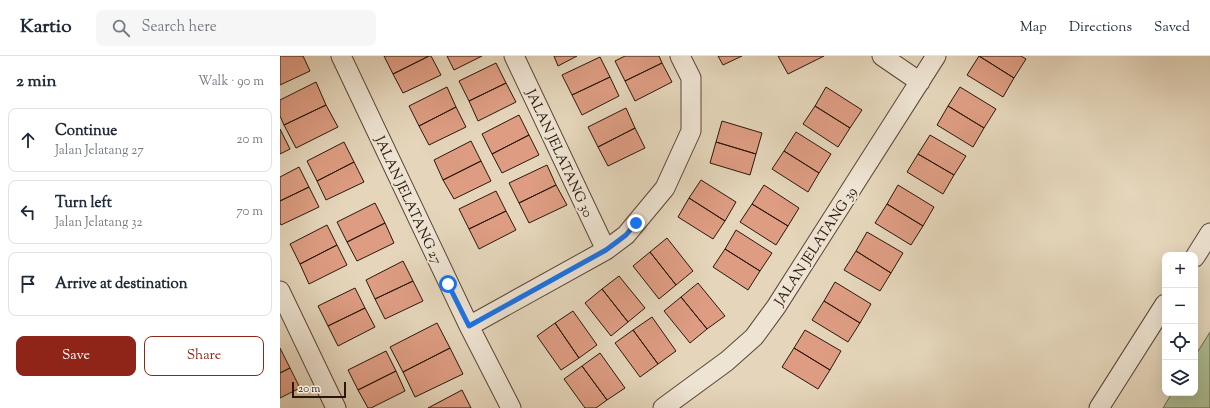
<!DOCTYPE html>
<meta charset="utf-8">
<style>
:root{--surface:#fff;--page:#f6f6f7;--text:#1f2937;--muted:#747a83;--line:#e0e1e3;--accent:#8f2418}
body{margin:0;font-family:"Sorts Mill Goudy",serif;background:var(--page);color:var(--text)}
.controls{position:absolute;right:12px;bottom:12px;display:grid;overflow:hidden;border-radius:8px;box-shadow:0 4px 16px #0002}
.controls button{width:36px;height:36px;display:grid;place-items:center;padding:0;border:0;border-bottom:1px solid var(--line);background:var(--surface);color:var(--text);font:20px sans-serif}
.scale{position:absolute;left:12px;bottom:10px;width:54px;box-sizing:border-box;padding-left:4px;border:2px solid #2a1709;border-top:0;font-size:11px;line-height:14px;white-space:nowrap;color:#2a1709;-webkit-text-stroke:3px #eee4d3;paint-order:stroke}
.stop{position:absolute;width:12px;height:12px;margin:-9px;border:3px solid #1a73e8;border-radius:50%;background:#fff}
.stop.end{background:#1a73e8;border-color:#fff;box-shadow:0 1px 4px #0008}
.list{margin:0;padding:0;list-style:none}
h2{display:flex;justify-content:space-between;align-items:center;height:52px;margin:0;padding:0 16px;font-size:17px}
h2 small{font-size:13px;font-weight:400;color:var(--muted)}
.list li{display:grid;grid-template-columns:26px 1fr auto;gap:12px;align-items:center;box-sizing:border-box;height:64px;margin:0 8px 8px;padding:0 8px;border:1px solid var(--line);border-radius:8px}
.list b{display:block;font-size:15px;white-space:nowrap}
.list p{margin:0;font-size:13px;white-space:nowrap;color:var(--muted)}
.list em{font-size:13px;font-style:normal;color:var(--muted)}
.actions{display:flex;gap:8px;padding:12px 16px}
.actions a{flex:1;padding:9px 0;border:1px solid var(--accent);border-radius:8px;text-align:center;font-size:14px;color:var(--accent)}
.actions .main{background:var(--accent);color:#fff}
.icon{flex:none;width:22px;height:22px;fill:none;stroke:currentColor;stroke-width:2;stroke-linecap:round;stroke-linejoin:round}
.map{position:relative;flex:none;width:930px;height:352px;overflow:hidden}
header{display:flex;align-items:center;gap:24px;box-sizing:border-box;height:56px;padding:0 20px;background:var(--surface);border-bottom:1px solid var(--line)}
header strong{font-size:19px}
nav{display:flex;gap:22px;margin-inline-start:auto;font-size:14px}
.search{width:280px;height:36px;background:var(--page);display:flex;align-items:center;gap:10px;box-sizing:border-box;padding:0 14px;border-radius:8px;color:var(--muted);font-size:15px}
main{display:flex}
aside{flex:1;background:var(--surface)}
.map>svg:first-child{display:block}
.green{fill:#afbf94;stroke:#6c6b4e}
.building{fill:#de9d83;stroke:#2a1709}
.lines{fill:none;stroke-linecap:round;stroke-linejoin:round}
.minor-casing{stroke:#594736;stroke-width:21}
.minor{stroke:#eee4d3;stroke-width:19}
.route{stroke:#1a73e8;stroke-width:5}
.labels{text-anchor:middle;stroke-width:4;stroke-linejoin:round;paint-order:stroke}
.street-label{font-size:14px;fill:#2a1709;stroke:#eee4d3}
</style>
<header>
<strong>Kartio</strong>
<div class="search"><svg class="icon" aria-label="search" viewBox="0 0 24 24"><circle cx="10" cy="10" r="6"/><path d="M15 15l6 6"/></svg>Search here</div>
<nav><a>Map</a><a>Directions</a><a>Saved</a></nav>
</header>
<main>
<aside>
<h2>2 min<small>Walk · 90 m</small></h2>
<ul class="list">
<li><svg class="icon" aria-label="ahead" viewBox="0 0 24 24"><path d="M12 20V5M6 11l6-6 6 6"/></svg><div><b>Continue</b><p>Jalan Jelatang 27</p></div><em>20 m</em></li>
<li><svg class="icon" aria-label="left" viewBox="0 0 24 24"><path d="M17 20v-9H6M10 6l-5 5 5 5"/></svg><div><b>Turn left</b><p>Jalan Jelatang 32</p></div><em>70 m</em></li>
<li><svg class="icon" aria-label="arrive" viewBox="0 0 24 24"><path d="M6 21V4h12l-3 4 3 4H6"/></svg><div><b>Arrive at destination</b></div></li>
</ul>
<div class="actions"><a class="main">Save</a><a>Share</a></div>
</aside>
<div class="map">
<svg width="930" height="352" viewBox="0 0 930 352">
<rect width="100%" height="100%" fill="#e5d6bb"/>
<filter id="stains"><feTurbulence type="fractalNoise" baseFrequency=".005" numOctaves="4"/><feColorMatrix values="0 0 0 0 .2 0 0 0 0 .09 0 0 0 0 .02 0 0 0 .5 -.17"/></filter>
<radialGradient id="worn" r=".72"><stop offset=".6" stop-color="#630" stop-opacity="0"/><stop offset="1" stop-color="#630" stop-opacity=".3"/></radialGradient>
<path class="green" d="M930,276V352H883L892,337H915V300Z"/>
<path class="building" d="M0,0H23L30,15L0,29Z
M104,0H149L113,18Z
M149,0H151L161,19L123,37L113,18Z
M167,0H202L174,14Z
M274,0H297L278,10Z
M345,0H379L382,7L345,25L335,5Z
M438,0H462L443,9Z
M498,0H544L508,18Z
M699,0L734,22L723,41L687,19Z
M699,0H741L746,3L734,22Z
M320,1L330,21L292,39L282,19Z
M216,7L226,27L189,45L179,25Z
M382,7L392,26L355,45L345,25Z
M330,21L339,40L302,59L292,39Z
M36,26L46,49L4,69L0,60V44Z
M226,27L236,46L198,65L189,45Z
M167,31L176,51L139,70L129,50Z
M546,31L582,54L570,72L535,50Z
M680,31L716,53L704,72L668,50Z
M46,49L58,71L16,92L4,69Z
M535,50L570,72L558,91L523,68Z
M668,50L704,72L693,91L657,69Z
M176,51L186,71L149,89L139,70Z
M346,52L355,72L318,91L308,71Z
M239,59L249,79L212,98L202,78Z
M442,65L482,77L476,98L436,86Z
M355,72L365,92L328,110L318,91Z
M0,73L10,93L0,98Z
M516,76L551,98L539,117L504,95Z
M249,79L259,99L222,117L212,98Z
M650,79L686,100L674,119L638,98Z
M191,85L201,105L163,124L154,104Z
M64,86L74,106L37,125L27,105Z
M436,86L476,98L470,119L430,107Z
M504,95L539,117L528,136L492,113Z
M638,98L674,119L663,138L627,116Z
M201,105L211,125L174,143L163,124Z
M74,106L84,126L46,144L37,125Z
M267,109L276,129L239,147L229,127Z
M19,111L29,131L0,145V121Z
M421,124L456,146L445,165L409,142Z
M276,129L287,149L249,167L239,147Z
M484,129L519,152L508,170L472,148Z
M618,129L654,151L643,170L607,148Z
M29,131L39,151L1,169L0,167V145Z
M216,135L226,155L189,173L179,153Z
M409,142L445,165L433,183L398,161Z
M95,147L105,167L67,186L57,166Z
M472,148L508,170L496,189L460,166Z
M607,148L643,170L631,189L595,167Z
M226,155L236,174L199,193L189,173Z
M105,167L114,187L77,205L67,186Z
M47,169L57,189L20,208L10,188Z
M456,174L492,197L480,215L445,193Z
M587,176L623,197L611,217L576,195Z
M387,182L413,215L396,229L370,196Z
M57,189L67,209L29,228L20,208Z
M445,193L480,215L468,234L433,211Z
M576,195L611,217L600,235L564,214Z
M370,196L396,229L379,243L353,210Z
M123,205L133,225L95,243L86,224Z
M339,220L365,252L348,266L322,233Z
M133,225L143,245L105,263L95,243Z
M555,226L591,248L580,267L544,245Z
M418,227L445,260L427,273L401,241Z
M75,232L85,252L48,270L38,250Z
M322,233L348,266L331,280L305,247Z
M401,241L427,273L410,287L384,255Z
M544,245L580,267L568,286L532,264Z
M85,252L95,271L58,290L48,270Z
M293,255L317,289L299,302L275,267Z
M372,261L396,295L378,308L353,274Z
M157,267L170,292L123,316L110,291Z
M275,267L299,302L281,314L257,280Z
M353,274L378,308L360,321L335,287Z
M525,274L561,295L550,314L514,292Z
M0,292L10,312L0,317Z
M170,292L183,318L135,341L123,316Z
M514,292L550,314L538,333L502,311Z
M106,295L116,315L78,334L68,314Z
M320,297L345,332L327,344L302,310Z
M302,310L327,344L316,352H305L284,323Z
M10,312L20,332L0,342V317Z
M116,315L125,335L91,352H88L78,334Z
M182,334L191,352H148Z"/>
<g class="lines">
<defs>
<path id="minor" d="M61,0L189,270L231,352
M234,0L326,194
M602,0L640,26
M915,201L930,177
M0,235L56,352
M189,270L326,194L346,179L385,132L411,75V22L400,0
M383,352L447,305L474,281L496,251L656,0
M819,352L885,248"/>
</defs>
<use href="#minor" class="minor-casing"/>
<use href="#minor" class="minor"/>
</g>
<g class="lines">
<path class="route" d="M168,228L189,270L326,194L346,179L356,167"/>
</g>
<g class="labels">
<g class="street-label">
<text transform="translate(280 97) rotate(65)" y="5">JALAN JELATANG 30</text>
<text transform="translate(129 144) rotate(65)" y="5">JALAN JELATANG 27</text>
<text transform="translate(535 190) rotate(-57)" y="5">JALAN JELATANG 39</text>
</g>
</g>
<rect width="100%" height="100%" filter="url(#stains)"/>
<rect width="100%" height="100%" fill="url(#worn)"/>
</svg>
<div class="controls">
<button>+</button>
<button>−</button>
<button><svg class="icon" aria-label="locate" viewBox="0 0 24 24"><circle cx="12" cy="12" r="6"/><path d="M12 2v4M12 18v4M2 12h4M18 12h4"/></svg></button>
<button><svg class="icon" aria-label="layers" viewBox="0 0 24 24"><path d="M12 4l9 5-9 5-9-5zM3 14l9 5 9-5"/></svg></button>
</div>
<div class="scale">20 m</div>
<div class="stop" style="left:168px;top:228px"></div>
<div class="stop end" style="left:356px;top:167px"></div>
</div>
</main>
